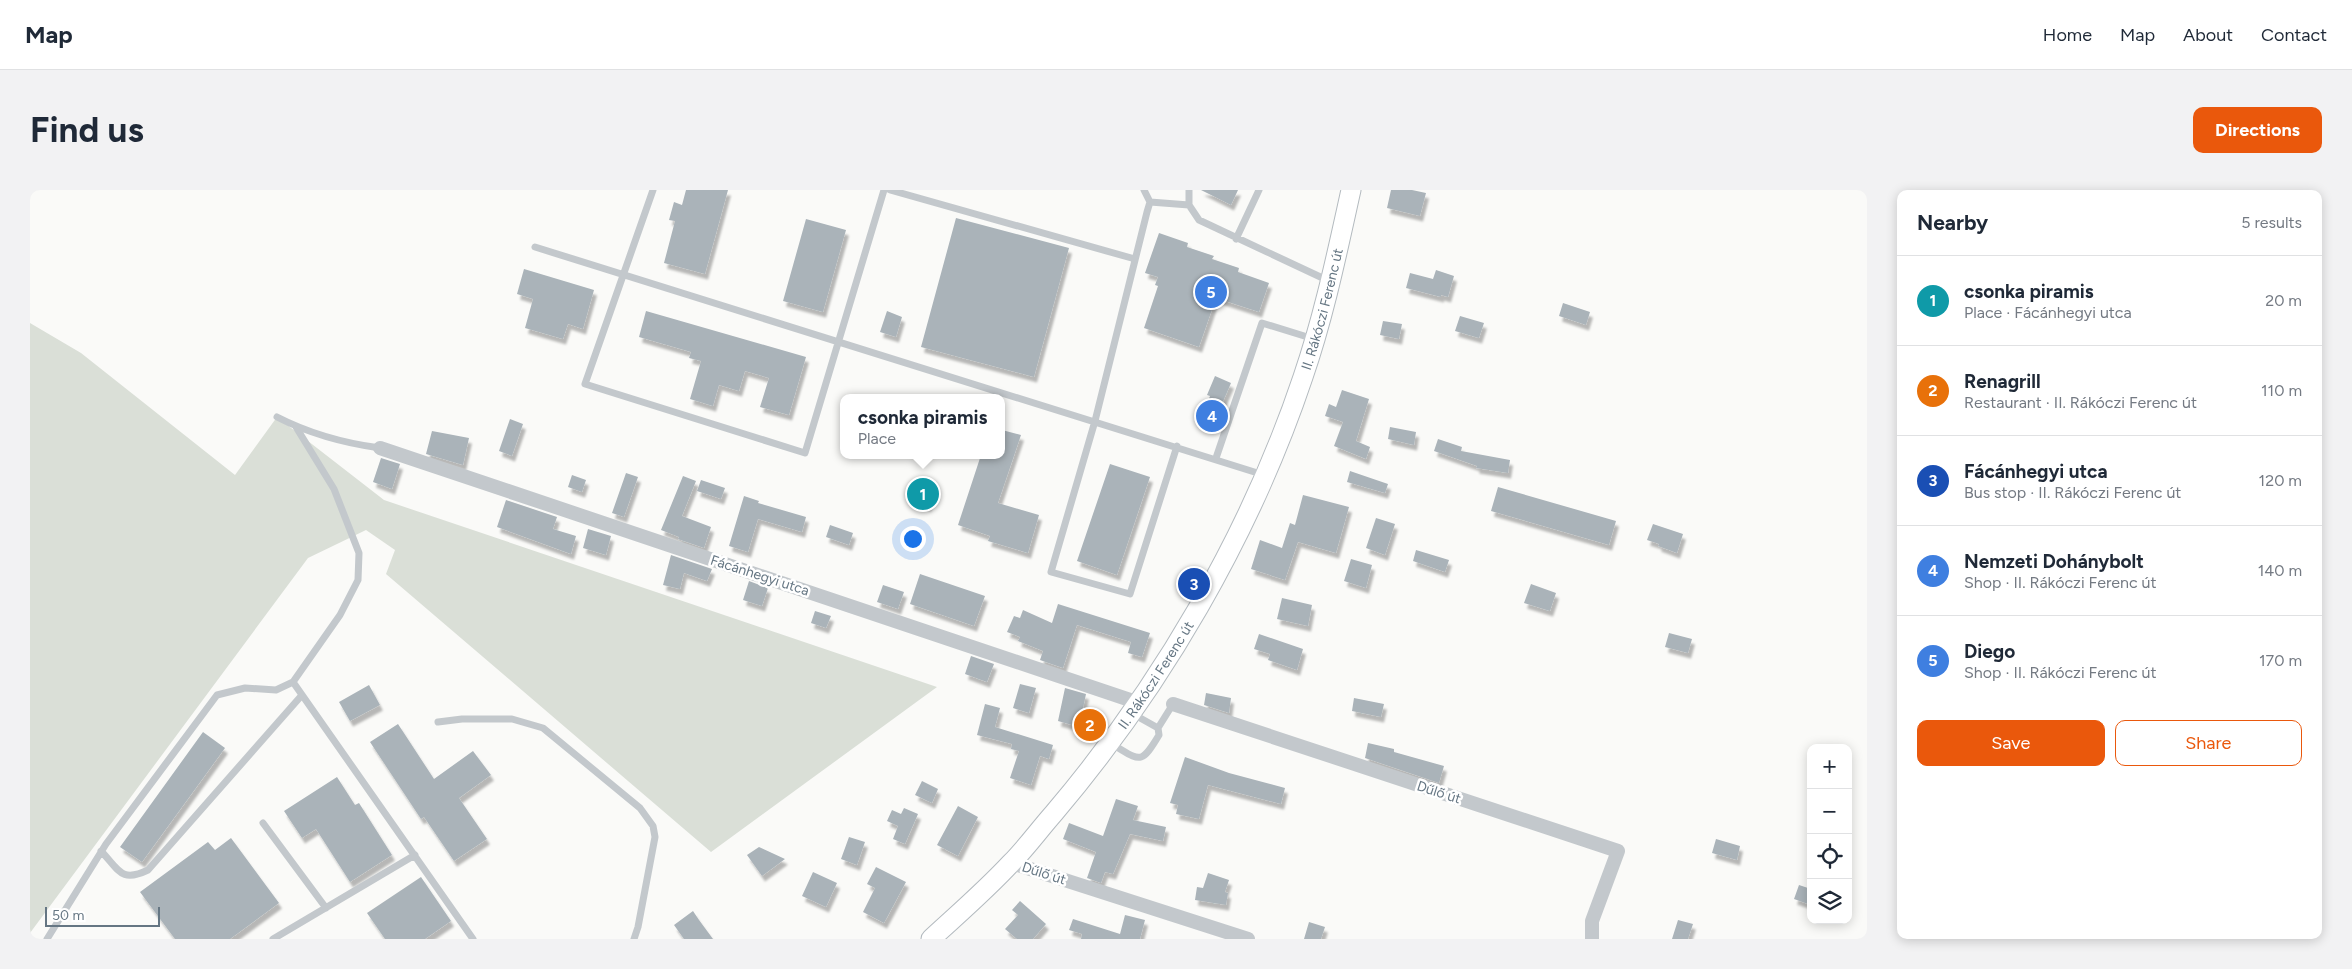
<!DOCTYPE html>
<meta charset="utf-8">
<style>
:root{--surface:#fff;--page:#f2f2f3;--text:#1f2937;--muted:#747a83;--line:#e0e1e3;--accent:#ea580c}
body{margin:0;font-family:Figtree,sans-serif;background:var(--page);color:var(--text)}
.controls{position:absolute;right:15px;bottom:15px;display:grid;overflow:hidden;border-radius:10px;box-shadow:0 2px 12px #0003}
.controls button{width:45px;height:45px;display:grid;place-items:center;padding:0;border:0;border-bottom:1px solid var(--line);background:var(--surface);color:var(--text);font:25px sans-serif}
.scale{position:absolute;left:15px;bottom:12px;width:115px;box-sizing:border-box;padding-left:5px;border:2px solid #657683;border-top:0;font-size:14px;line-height:18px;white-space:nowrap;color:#657683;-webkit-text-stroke:4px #fff;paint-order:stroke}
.you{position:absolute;left:882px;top:348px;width:18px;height:18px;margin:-12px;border:4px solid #fff;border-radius:50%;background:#1a73e8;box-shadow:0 0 0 8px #1a73e833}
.badge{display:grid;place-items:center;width:32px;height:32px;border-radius:50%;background:var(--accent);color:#fff;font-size:16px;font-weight:700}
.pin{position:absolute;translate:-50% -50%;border:2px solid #fff;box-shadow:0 1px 5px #0006}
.popup{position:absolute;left:810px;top:204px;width:165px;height:65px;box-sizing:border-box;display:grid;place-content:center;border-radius:10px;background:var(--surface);filter:drop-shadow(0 1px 4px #0005);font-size:16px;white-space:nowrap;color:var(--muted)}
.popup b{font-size:19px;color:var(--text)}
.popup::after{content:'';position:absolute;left:50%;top:100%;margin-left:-10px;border:10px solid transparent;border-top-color:var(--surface)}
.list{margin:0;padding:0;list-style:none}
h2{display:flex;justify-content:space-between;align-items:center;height:65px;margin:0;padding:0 20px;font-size:21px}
h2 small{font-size:16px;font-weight:400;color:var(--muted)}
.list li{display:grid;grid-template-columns:32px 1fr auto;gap:15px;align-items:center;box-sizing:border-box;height:90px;padding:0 20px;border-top:1px solid var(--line)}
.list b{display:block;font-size:19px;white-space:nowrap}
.list p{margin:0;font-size:16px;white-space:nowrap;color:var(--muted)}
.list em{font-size:16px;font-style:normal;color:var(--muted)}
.actions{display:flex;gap:10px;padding:15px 20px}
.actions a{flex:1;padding:11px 0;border:1px solid var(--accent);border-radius:10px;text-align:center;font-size:18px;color:var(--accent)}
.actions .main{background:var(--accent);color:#fff}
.icon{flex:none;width:28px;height:28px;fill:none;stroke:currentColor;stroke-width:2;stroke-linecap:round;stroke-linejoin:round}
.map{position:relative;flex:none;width:1837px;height:749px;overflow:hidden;border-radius:10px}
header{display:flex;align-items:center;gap:30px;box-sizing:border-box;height:70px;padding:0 25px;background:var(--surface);border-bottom:1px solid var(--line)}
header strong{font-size:24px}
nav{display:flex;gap:28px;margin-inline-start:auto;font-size:18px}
.intro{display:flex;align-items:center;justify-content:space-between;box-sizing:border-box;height:120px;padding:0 30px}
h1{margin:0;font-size:35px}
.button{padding:12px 22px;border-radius:10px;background:var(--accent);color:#fff;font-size:18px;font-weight:700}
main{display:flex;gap:30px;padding:0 30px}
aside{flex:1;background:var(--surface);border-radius:10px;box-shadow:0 2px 12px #0003}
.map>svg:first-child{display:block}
.green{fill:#dadfd7}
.building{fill:#aab3b9;filter:url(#shadow)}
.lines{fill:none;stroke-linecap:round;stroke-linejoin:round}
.secondary-casing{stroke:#b3babf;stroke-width:21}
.lane{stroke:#c3c8cc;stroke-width:7}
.street{stroke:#c3c8cc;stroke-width:14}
.secondary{stroke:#fff;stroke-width:19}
.labels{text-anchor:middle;stroke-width:5;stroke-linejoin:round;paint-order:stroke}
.street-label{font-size:14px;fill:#657683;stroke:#fff}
</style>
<header>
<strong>Map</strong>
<nav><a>Home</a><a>Map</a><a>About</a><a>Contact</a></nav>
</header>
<div class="intro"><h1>Find us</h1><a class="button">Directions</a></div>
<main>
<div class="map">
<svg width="1837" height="749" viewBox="0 0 1837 749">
<defs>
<filter id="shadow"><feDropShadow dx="3" dy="5.5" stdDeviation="1" flood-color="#0004"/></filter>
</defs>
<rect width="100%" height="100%" fill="#fafaf8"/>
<path class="green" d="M0,133L51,163L205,285L247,227L354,310L907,497L681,662L356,384L365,360L336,340L278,368L0,743Z"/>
<path class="building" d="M656,0H698L675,84L634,73L645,31L639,30L644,12L652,15Z
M1171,0H1208L1201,15Z
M1361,0H1382L1396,3L1390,26L1357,18Z
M926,28L1039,58L1004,187L891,157Z
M776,29L816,40L793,122L753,111Z
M1129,43L1158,53L1157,57L1184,66L1182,69L1209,78L1208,82L1239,93L1229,122L1186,108L1169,157L1114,138L1128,96L1125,95L1128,87L1115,83Z
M494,79L564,100L553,139L538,134L533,149L495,138L503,109L487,104Z
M1406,80L1424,86L1418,107L1411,105V107L1376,98L1380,83L1403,89Z
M1533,113L1560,122L1556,135L1529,126Z
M616,121L776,167L759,225L730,217L739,188L715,181L709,201L689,195L683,216L660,209L671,171L659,168L661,162L609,147Z
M857,121L872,127L866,147L850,142Z
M1430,126L1454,133L1449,148L1425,141Z
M1353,131L1372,134L1369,149L1350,145Z
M1185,186L1201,193L1182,237L1170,232L1180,206L1177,205Z
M1312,200L1339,209L1326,251L1340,257L1336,269L1304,256L1313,232L1295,226L1299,214L1306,217Z
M480,229L493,234L482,266L469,261Z
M1360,237L1386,242L1384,255L1358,249Z
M972,240L991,245L968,313L1009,325L998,363L958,351L960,346L928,335L951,265H972Z
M402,241L439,248L433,275L396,264Z
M1408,249L1432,257L1431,261L1480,270L1478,283L1446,278L1447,276L1404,261Z
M351,268L370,274L362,299L343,292Z
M1080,274L1120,287L1087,385L1047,371Z
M1320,281L1358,294L1355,303L1317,292Z
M596,283L608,287L594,327L582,323Z
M542,285L556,290L552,302L538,297Z
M653,286L666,291L652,326L681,337L674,358L648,349L649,347L631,340Z
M671,290L695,298L691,309L667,301Z
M887,292L904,298L898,316L881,310Z
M1468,297L1586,331L1579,355L1461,321Z
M1273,305L1319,317L1306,363L1268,352L1255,390L1221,379L1230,350L1252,358L1260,333L1265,335Z
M714,306L729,311L728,313L776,327L772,342L728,329L718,362L699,356Z
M476,310L527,327L523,339L546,346L541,364L467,337Z
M1346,328L1365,334L1355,365L1336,358Z
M1623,334L1653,344L1647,363L1628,356L1629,354L1617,350Z
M800,335L823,343L819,355L796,347Z
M558,339L581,346L576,365L553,358Z
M1386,360L1419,370L1415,382L1383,371Z
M641,365L682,379L677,391L654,383L650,399L633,395Z
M1321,369L1342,375L1336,398L1314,391Z
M890,384L955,406L944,436L880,414Z
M719,391L738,398L732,416L713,410Z
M1501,394L1526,403L1520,421L1494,413Z
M853,395L874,402L868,419L847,412Z
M1252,408L1282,415L1278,436L1247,429Z
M1028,414L1120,443L1112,467L1098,463L1101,452L1047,435L1033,478L1010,470L1013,461L988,451L990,447L977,442L984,426L990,428L993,420L1022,433Z
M785,421L801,426L796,438L781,433Z
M1639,443L1662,449L1658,463L1635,457Z
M1229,444L1273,459L1267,480L1238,470L1240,464L1224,459Z
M941,466L964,474L957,492L935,484Z
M990,494L1006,498L999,523L983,518Z
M339,495L350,515L320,531L309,512Z
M1035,498L1056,504L1049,537L1028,531Z
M1176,503L1201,508L1199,523L1174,515Z
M1324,508L1354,514L1351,527L1322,521Z
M955,514L970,518L965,537L1023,555L1019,569L1010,566L1001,595L980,588L989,561L981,559L982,554L947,545Z
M368,534L404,589L443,561L461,585L429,608L457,649L424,671L394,627L391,629L340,552Z
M173,542L195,558L112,672L90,657Z
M1338,553L1364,559V562L1414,576L1409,593L1335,568Z
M1155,567L1199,583L1255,598L1251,614L1178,595L1169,629L1146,624L1148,615L1140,613Z
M307,587L325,615L329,613L362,665L320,692L286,639L272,648L254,621Z
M892,591L908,599L902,613L885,605Z
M1086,609L1108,616L1103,630L1136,637L1133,651L1100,644L1083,684L1075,682L1071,693L1057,688L1066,662L1033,649L1039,633L1073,646Z
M928,616L948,627L928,666L907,655Z
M874,618L888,624L875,654L863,649L868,636L857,631L862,620L871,624Z
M819,647L835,652L827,675L811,669Z
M201,648L249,713L200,749H145L110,702L178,652L185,660Z
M1686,649L1710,656L1707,670L1682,663Z
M729,657L755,669L732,686L717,665Z
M846,677L876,692L854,733L833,722L845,698L837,694Z
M783,682L807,693L796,717L772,706Z
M1178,683L1199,690L1195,702L1198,703L1196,715L1165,710L1167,697L1173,698Z
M391,687L421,731L395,749H355L337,723Z
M1769,695L1781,699V715L1764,709Z
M990,711L1016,734L1003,749H987L975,739L988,725L982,720Z
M663,721L669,730L683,749H654L644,735Z
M1095,725L1115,730L1110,749H1051L1052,744L1039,740L1043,729L1090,744Z
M1648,730L1663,734L1658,749H1642Z
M1279,732L1295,737L1291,749H1274Z"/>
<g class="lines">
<defs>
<g id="secondary">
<path id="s1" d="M901,749C928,724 956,700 981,673C996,658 1009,640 1024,623C1131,497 1220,345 1273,187C1294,126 1307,63 1321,0"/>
</g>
</defs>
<use href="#secondary" class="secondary-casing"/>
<path class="lane" d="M623,0L555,194L775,263L854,0
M860,0L1105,69
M1114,0L1120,12L1117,22L1065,231L1021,382L1100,404L1147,256
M1159,0V15L1169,30L1299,91
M1120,12L1159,15
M1206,49L1229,0
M505,57L1234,285
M247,227C280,244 313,253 350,258
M1186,268L1232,133L1284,149
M263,492L443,749
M408,532L432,529H482L513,538L610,618L623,636L625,647L608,737L604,749
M1128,538L1143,514
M1080,553C1110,570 1110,577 1129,545L1128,538L1103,524
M233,633L296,718
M71,661C89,680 91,693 118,680L272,505
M17,749L76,654L187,505L215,498L246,500L263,492L310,425L328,390L329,363L304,299L266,237
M243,749L385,665"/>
<path class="street" d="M350,258L1109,513
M1143,514L1588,661L1562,731V749
M982,673L1218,749"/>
<use href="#secondary" class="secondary"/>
</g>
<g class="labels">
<g class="street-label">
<text dy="5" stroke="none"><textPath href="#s1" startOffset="752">II. Rákóczi Ferenc út</textPath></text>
<text transform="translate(730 385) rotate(18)" y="5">Fácánhegyi utca</text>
<text dy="5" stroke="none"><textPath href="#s1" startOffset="348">II. Rákóczi Ferenc út</textPath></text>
<text transform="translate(1409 602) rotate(18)" y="5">Dűlő út</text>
<text transform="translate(1014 683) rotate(18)" y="5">Dűlő út</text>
</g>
</g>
</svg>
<div class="controls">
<button>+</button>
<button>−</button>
<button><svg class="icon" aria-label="locate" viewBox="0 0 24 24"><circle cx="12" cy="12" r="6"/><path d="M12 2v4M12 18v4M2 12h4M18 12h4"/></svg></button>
<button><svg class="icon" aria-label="layers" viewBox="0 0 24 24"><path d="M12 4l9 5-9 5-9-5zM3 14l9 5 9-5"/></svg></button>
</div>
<div class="scale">50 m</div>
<div class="you"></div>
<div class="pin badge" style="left:893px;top:304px;background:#0f9aa8">1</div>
<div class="popup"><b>csonka piramis</b>Place</div>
<div class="pin badge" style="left:1060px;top:535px;background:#e8710a">2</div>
<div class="pin badge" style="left:1164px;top:394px;background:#1a4fb4">3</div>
<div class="pin badge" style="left:1182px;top:226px;background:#3f7fe0">4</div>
<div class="pin badge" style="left:1181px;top:102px;background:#3f7fe0">5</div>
</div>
<aside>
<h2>Nearby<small>5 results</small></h2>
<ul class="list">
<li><span class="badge" style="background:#0f9aa8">1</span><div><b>csonka piramis</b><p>Place · Fácánhegyi utca</p></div><em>20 m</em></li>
<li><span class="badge" style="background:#e8710a">2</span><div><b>Renagrill</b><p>Restaurant · II. Rákóczi Ferenc út</p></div><em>110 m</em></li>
<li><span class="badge" style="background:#1a4fb4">3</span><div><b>Fácánhegyi utca</b><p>Bus stop · II. Rákóczi Ferenc út</p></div><em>120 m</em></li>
<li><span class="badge" style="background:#3f7fe0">4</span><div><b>Nemzeti Dohánybolt</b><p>Shop · II. Rákóczi Ferenc út</p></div><em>140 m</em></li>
<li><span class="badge" style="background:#3f7fe0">5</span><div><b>Diego</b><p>Shop · II. Rákóczi Ferenc út</p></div><em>170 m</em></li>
</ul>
<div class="actions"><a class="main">Save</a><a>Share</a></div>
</aside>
</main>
